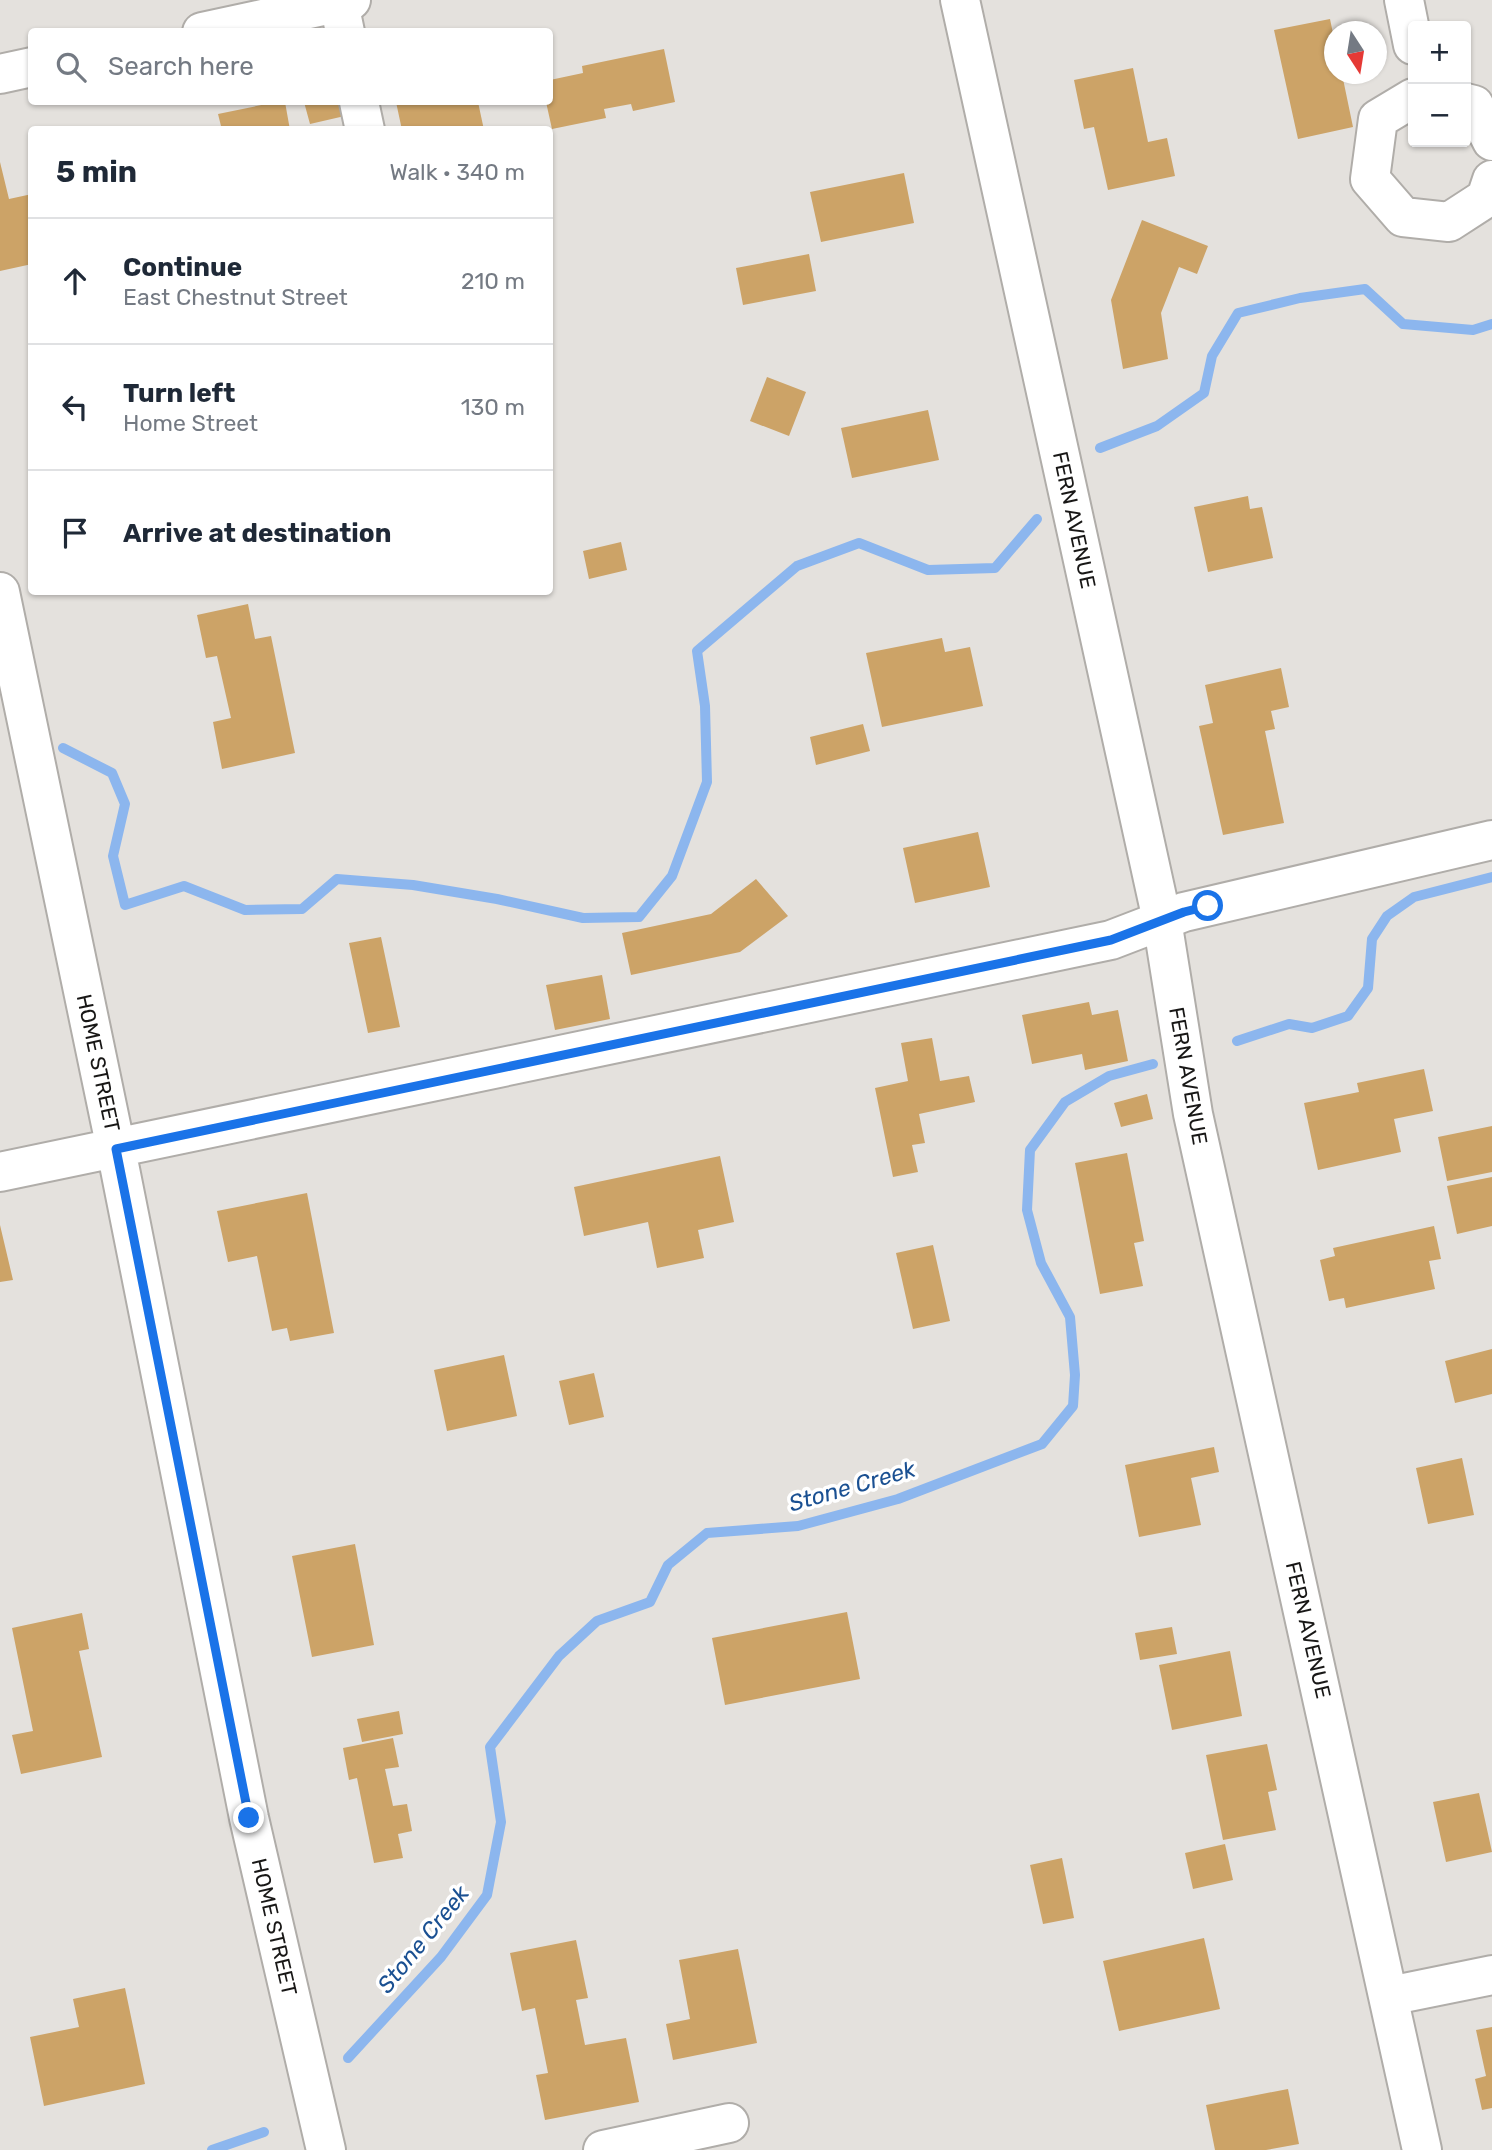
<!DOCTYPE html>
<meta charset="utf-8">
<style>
:root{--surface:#fff;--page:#f6f6f7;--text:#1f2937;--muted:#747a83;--line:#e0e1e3}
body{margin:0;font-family:Rubik,sans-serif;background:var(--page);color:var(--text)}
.controls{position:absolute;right:21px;top:21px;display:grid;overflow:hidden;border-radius:7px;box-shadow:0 2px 5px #0004}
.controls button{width:63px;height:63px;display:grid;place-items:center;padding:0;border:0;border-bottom:2px solid var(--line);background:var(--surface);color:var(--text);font:35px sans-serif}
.compass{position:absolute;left:1324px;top:21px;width:63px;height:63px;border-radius:50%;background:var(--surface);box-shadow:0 2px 5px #0004;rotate:168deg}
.stop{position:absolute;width:21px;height:21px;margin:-16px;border:5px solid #1a73e8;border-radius:50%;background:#fff}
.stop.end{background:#1a73e8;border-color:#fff;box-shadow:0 2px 7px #0008}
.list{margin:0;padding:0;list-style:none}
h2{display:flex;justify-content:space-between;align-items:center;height:91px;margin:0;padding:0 28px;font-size:30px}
h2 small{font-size:23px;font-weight:400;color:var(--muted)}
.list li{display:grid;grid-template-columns:46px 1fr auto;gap:21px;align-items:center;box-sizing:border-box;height:126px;padding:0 28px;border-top:2px solid var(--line)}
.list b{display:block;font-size:26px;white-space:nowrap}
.list p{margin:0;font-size:23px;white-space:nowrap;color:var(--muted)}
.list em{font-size:23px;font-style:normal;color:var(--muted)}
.icon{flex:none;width:38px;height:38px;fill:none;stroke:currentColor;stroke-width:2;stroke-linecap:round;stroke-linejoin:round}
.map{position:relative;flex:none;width:1492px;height:2150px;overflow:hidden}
.search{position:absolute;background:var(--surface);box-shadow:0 2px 5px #0004;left:28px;top:28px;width:525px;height:77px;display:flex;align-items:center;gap:18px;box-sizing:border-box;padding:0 24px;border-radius:7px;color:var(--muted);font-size:26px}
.panel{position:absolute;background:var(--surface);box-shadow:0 2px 5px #0004;left:28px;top:126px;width:525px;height:469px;border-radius:7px}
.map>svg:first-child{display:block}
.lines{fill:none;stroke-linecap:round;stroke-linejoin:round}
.stream{stroke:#8cb6ee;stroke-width:10}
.building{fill:#cca367}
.street-casing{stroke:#b0ada9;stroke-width:42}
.secondary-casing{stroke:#b0ada9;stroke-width:42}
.street{stroke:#fff;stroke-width:38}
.secondary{stroke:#fff;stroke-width:38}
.route{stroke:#1a73e8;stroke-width:9}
.labels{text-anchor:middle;stroke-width:7;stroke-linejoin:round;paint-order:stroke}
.street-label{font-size:21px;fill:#181716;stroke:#fff}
.water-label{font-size:23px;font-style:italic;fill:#1a5092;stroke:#fff}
</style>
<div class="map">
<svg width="1492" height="2150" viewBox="0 0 1492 2150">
<rect width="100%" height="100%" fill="#e4e1dd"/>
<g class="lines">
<path class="stream" d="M1100,448L1157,426L1204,393L1212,356L1238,313L1300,298L1365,289L1403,324L1473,330L1492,324
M63,748L112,773L125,804L113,856L125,905L184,886L245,910L302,909L337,879L413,885L497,899L583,918L639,917L672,876L707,782L705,706L697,651L797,566L859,543L928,570L995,568L1037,519
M1237,1041L1289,1024L1312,1028L1348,1016L1368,988L1372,939L1387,916L1414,897L1492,877
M348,2058L441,1957L487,1895L501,1822L490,1747L559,1656L597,1621L650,1602L668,1565L707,1533L798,1526L898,1499L1042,1444L1073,1406L1075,1375L1070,1317L1041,1263L1027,1210L1030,1150L1065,1102L1109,1076L1153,1064
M212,2150L264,2132"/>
</g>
<path class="building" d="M1330,19L1334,38V74H1342L1353,127L1298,139L1274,30Z
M664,49L675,102L633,111L631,104L604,109L606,118L552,129L546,102H550V80L583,73L582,66Z
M1133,68L1148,142L1167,138L1175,176L1108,190L1094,127L1084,129L1074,80Z
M276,102H285L290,130H222L218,114Z
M304,102H346L349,115L310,124Z
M396,102H478L484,130H402Z
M0,162L9,199L32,194V264L0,271Z
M904,173L914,223L821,242L810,192Z
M1142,220L1208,246L1197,274L1179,267L1161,313L1168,359L1123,369L1111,300Z
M809,254L816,291L743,305L736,268Z
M767,377L806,392L789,436L750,421Z
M928,410L939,460L852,478L841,428Z
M1248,496L1250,509L1262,507L1273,558L1208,572L1194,507Z
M621,542L627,570L589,579L583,551Z
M248,604L255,639L271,636L295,753L222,769L213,722L231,718L217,656L206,658L197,615Z
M942,638L945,652L970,647L983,706L882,727L866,653Z
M1281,668L1289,707L1271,711L1275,729L1265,731L1284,823L1223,835L1199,726L1213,723L1205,685Z
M863,724L870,751L816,765L810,737Z
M978,832L990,887L915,903L903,848Z
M756,879L788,916L740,952L631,975L622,933L711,914Z
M381,937L400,1027L368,1033L349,943Z
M602,975L610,1019L555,1030L546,985Z
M1089,1002L1092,1015L1118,1010L1128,1061L1085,1070L1082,1054L1032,1064L1022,1015Z
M932,1038L940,1081L969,1076L975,1102L919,1114L925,1143L912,1145L918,1172L893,1177L875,1088L908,1081L901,1043Z
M1424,1069L1433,1111L1394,1119L1401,1152L1318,1170L1304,1103L1359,1092L1357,1083Z
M1147,1094L1153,1119L1121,1127L1114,1103Z
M1492,1126V1172L1447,1181L1438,1137Z
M1127,1153L1144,1241L1134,1243L1143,1286L1100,1294L1075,1163Z
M720,1156L734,1222L698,1230L704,1258L657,1268L648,1222L584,1236L574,1187Z
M1492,1177V1226L1457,1234L1447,1186Z
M307,1193L334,1333L290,1341L287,1328L272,1331L257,1256L228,1262L217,1211Z
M0,1225L13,1280L0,1282Z
M1434,1226L1441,1259L1429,1261L1435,1289L1346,1308L1344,1298L1329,1301L1320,1260L1335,1256L1333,1248Z
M933,1245L950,1321L913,1329L896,1253Z
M1492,1349V1394L1455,1403L1445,1361Z
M504,1355L517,1416L447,1431L434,1370Z
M594,1373L604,1417L569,1425L559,1381Z
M1214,1447L1219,1472L1191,1478L1201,1525L1139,1537L1125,1465Z
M1462,1458L1474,1515L1428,1524L1416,1468Z
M355,1544L374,1645L312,1657L292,1556Z
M847,1612L860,1679L725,1705L712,1638Z
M82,1613L89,1649L79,1651L102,1757L21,1774L12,1735L33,1731L12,1628Z
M1172,1627L1177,1654L1140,1660L1135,1633Z
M1230,1651L1242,1716L1172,1730L1159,1665Z
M399,1711L403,1734L362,1742L357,1719Z
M393,1738L399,1767L385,1769L393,1806L407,1804L412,1831L398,1834L403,1858L374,1863L357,1778L349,1780L343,1748Z
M1267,1744L1277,1790L1268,1792L1276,1830L1223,1840L1206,1755Z
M1479,1793L1492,1852L1446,1862L1433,1802Z
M1225,1844L1233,1880L1193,1889L1185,1853Z
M1062,1858L1074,1918L1043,1924L1030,1865Z
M1204,1938L1220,2009L1119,2031L1103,1961Z
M576,1940L588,1998L576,2000L585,2045L626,2038L639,2102L545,2120L536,2075L548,2073L535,2008L522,2011L510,1953Z
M738,1949L757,2043L673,2060L666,2024L690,2019L679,1960Z
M125,1988L145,2084L44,2106L30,2037L79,2027L73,1999Z
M1492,2027V2108L1482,2110L1475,2079L1486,2076L1476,2030Z
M1288,2089L1299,2144L1266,2150H1215L1206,2105Z"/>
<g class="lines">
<defs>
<path id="street" d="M1404,0L1413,45
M339,3L345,32
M1413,98L1378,119L1370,179L1403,217L1449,222L1486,198L1492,180
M359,102L365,130
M1466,103L1474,105L1492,141
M0,592L116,1149L249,1818L326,2150
M0,1172L1111,940L1184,912L1492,840
M1389,1996L1492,1975
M603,2150L729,2123"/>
<path id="secondary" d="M960,0L1162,920L1193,1114L1422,2150
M202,32L351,0
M0,74L32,67"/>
</defs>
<use href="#street" class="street-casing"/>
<use href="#secondary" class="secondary-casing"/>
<use href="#street" class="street"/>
<use href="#secondary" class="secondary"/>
</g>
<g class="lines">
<path class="route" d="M249,1818L116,1149L1111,940L1184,912L1208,906"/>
</g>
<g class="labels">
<g class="street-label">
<text transform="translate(1074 520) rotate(78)" y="7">FERN AVENUE</text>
<text transform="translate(98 1063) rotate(78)" y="7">HOME STREET</text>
<text transform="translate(1188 1076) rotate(80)" y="7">FERN AVENUE</text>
<text transform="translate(1308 1630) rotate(77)" y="7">FERN AVENUE</text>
<text transform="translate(274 1927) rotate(77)" y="7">HOME STREET</text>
</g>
<g class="water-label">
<text transform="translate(852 1486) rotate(-16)" y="8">Stone Creek</text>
<text transform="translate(423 1939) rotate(-51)" y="8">Stone Creek</text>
</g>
</g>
</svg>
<div class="controls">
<button>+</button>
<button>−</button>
</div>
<svg class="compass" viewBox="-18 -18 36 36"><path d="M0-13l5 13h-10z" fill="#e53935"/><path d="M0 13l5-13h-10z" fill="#747a83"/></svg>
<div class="stop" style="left:1208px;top:906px"></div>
<div class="stop end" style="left:249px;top:1818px"></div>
<div class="search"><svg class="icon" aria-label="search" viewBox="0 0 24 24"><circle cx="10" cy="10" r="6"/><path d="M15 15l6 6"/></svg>Search here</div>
<section class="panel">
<h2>5 min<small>Walk · 340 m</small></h2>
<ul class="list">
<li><svg class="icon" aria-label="ahead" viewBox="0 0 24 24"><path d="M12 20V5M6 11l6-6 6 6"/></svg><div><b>Continue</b><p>East Chestnut Street</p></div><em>210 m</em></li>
<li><svg class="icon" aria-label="left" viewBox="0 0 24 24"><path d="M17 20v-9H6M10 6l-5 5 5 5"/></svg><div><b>Turn left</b><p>Home Street</p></div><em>130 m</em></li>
<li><svg class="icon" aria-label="arrive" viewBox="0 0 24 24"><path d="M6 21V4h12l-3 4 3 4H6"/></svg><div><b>Arrive at destination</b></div></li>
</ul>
</section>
</div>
